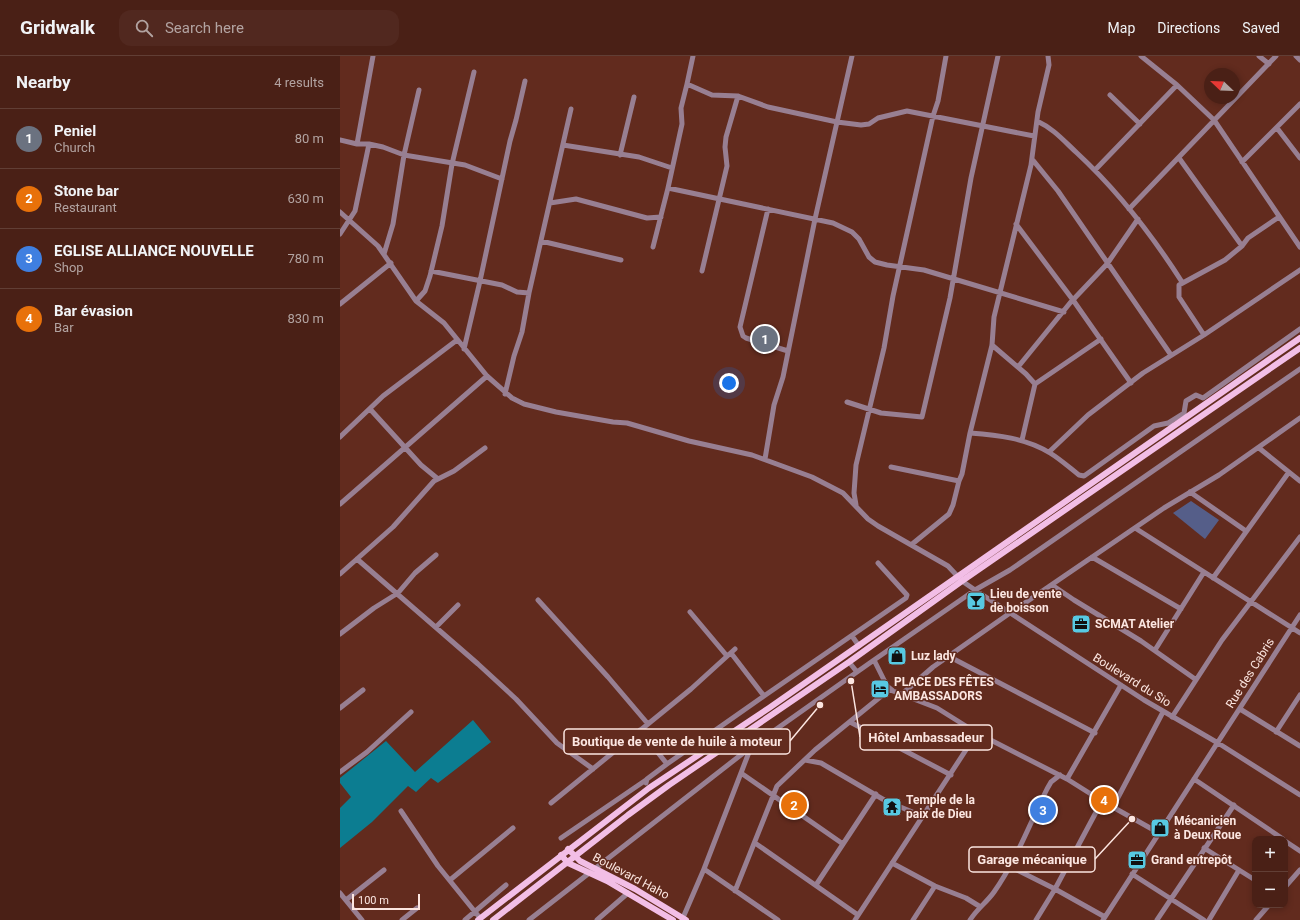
<!DOCTYPE html>
<meta charset="utf-8">
<style>
:root{--surface:#4a2016;--page:#51281f;--text:#f1f3f6;--muted:#b2a3a1;--line:#613e35;--accent:#d6ab8b}
body{margin:0;font-family:Roboto,sans-serif;background:var(--page);color:var(--text)}
.controls{position:absolute;right:12px;bottom:12px;display:grid;overflow:hidden;border-radius:8px;box-shadow:0 2px 6px #0003}
.controls button{width:36px;height:36px;display:grid;place-items:center;padding:0;border:0;border-bottom:1px solid var(--line);background:var(--surface);color:var(--text);font:20px sans-serif}
.compass{position:absolute;left:864px;top:12px;width:36px;height:36px;border-radius:50%;background:var(--surface);box-shadow:0 2px 6px #0003;rotate:293deg}
.scale{position:absolute;left:12px;bottom:10px;width:68px;box-sizing:border-box;padding-left:4px;border:2px solid #fce6e1;border-top:0;font-size:11px;line-height:14px;white-space:nowrap;color:#fce6e1;-webkit-text-stroke:3px #622b1e;paint-order:stroke}
.you{position:absolute;left:389px;top:327px;width:14px;height:14px;margin:-10px;border:3px solid #fff;border-radius:50%;background:#1a73e8;box-shadow:0 0 0 6px #1a73e833}
.badge{display:grid;place-items:center;width:26px;height:26px;border-radius:50%;background:var(--accent);color:#fff;font-size:13px;font-weight:700}
.pin{position:absolute;translate:-50% -50%;border:2px solid #fff;box-shadow:0 1px 4px #0006}
.list{margin:0;padding:0;list-style:none}
h2{display:flex;justify-content:space-between;align-items:center;height:52px;margin:0;padding:0 16px;font-size:17px}
h2 small{font-size:13px;font-weight:400;color:var(--muted)}
.list li{display:grid;grid-template-columns:26px 1fr auto;gap:12px;align-items:center;box-sizing:border-box;height:60px;padding:0 16px;border-top:1px solid var(--line)}
.list b{display:block;font-size:15px;white-space:nowrap}
.list p{margin:0;font-size:13px;white-space:nowrap;color:var(--muted)}
.list em{font-size:13px;font-style:normal;color:var(--muted)}
.icon{flex:none;width:22px;height:22px;fill:none;stroke:currentColor;stroke-width:2;stroke-linecap:round;stroke-linejoin:round}
.map{position:relative;flex:none;width:960px;height:864px;overflow:hidden}
header{display:flex;align-items:center;gap:24px;box-sizing:border-box;height:56px;padding:0 20px;background:var(--surface);border-bottom:1px solid var(--line)}
header strong{font-size:19px}
nav{display:flex;gap:22px;margin-inline-start:auto;font-size:14px}
.search{width:280px;height:36px;background:var(--page);display:flex;align-items:center;gap:10px;box-sizing:border-box;padding:0 14px;border-radius:12px;color:var(--muted);font-size:15px}
main{display:flex}
aside{flex:1;background:var(--surface)}
.map>svg:first-child{display:block}
.green{fill:#555e89}
.water{fill:#0c7d91}
.lines{fill:none;stroke-linecap:round;stroke-linejoin:round}
.minor{stroke:#987f92;stroke-width:5}
.major{stroke:#f2bee6;stroke-width:6}
.labels{text-anchor:middle;stroke-width:3;stroke-linejoin:round;paint-order:stroke}
.poi-label{font-size:12px;font-weight:bold;fill:#fce6e1;stroke:#622b1e;text-anchor:start}
.street-label{font-size:12px;fill:#fce6e1;stroke:#622b1e}
.leader{fill:none;stroke:#fce6e1;stroke-width:1.5}
.callout-dot{fill:#fce6e1;stroke:#622b1e;stroke-width:1.5}
.callout{fill:#622b1e;stroke:#fce6e1;stroke-width:1.5}
.callout-label{font-size:13px;text-anchor:middle;font-weight:bold;fill:#fce6e1}
</style>
<header>
<strong>Gridwalk</strong>
<div class="search"><svg class="icon" aria-label="search" viewBox="0 0 24 24"><circle cx="10" cy="10" r="6"/><path d="M15 15l6 6"/></svg>Search here</div>
<nav><a>Map</a><a>Directions</a><a>Saved</a></nav>
</header>
<main>
<aside>
<h2>Nearby<small>4 results</small></h2>
<ul class="list">
<li><span class="badge" style="background:#6b7280">1</span><div><b>Peniel</b><p>Church</p></div><em>80 m</em></li>
<li><span class="badge" style="background:#e8710a">2</span><div><b>Stone bar</b><p>Restaurant</p></div><em>630 m</em></li>
<li><span class="badge" style="background:#3f7fe0">3</span><div><b>EGLISE ALLIANCE NOUVELLE</b><p>Shop</p></div><em>780 m</em></li>
<li><span class="badge" style="background:#e8710a">4</span><div><b>Bar évasion</b><p>Bar</p></div><em>830 m</em></li>
</ul>
</aside>
<div class="map">
<svg width="960" height="864" viewBox="0 0 960 864">
<rect width="100%" height="100%" fill="#622b1e"/>
<path class="green" d="M851,445L879,464L865,483L833,457Z"/>
<path class="water" d="M133,664L151,686L98,727L91,722L76,736L68,730L32,766L0,792V752L11,741L0,727V722L46,685L75,716Z"/>
<g class="lines">
<path class="minor" d="M801,0L837,29L874,64L960,191
M919,0L929,8
M956,0L960,4
M347,28L353,0
M770,39L800,68
M697,65C714,73 723,84 737,97C778,135 812,179 842,226
M937,72L960,102
M0,84L17,88H29L15,155L0,178
M17,88L33,0
M29,88L43,91L64,99L125,109L162,123
M223,89L299,101L332,112
M280,99L294,41
M839,102L902,190
M692,103L718,135L831,299
M902,106L960,48
M755,114L837,29
M328,132L493,167L512,176L519,183L529,201L535,206L547,209L584,214L724,256
M210,147L236,143L307,162L321,161
M428,153L400,271L403,280L406,282L448,295
M789,153L936,0
M0,156L38,190L76,245L104,267L147,320L172,342L184,348L216,356L273,366L287,367L349,385L412,399L472,421L503,437L528,463L538,470L608,510L622,525L635,534L804,644L878,687L960,739
M676,168L733,244L791,327
M201,185L281,204
M313,191L328,132L342,68L341,52L347,28L372,39L398,40L428,51L497,66L521,69L529,68L538,62L567,55L694,80
M44,198L53,168L64,99L79,34
M91,215L162,229L177,236L189,237
M362,215L387,110L385,91L386,81L398,40
M76,245L85,235L90,220L102,170L112,108L134,16
M0,248L51,207
M864,279L839,241V229L885,204L902,190L908,182L939,161
M652,289L686,318L695,328
M124,293L140,225L170,85L176,64L185,25
M678,311L730,247L767,208L798,163
M165,338L174,300L182,276L189,237L231,53
M507,346L541,357L582,361L610,242L631,122L658,0
M30,353L81,409L98,423
M828,367L844,357L846,345L856,339L863,342L960,273
M630,377C657,379 686,382 710,397C720,403 730,412 739,419L744,420L814,370L828,367L834,369
M0,381L43,340L117,284
M682,384L695,328L761,283
M919,392L960,425
M709,396L748,359L803,317L864,279L960,214
M425,403L434,349L443,321L475,163L512,0
M551,411L619,425
M850,436L906,475
M0,448L147,320
M516,449L514,437L516,409L544,292L553,240L593,60L598,45L606,0
M795,472L960,577
M571,489L609,458L613,449L619,425L622,418L630,377L652,289L654,261L691,109L698,56L709,9L708,0
M752,501L841,553
M17,503L138,608L176,643L217,687L253,713
M0,518L53,471L94,425L114,415L145,392
M873,522L949,416
M712,529L734,544L801,585L855,623
M198,544L268,621L308,668
M350,556L387,600
M96,571L118,549
M0,578L34,552L58,537L75,517L96,499
M512,580L519,590
M815,594L864,516
M610,601L755,677
M534,604L635,534L670,514L960,313
M509,606L517,616L534,604L547,630L553,635L597,652L637,677L727,723L762,745L819,777
M562,638L593,611L670,557L824,452L879,419L960,362
M424,640L566,542L567,539L538,507
M0,652L23,634
M900,653L960,690
M832,661L882,584L960,481
M510,666L611,719
M300,674L327,708L307,723L306,727
M936,676L960,639
M465,704L481,707L546,745L582,760
M327,708L424,640L391,597
M0,716L27,696L71,656
M401,717L503,788
M727,723L781,629
M854,723L943,783
M211,747L351,633L395,593
M773,751L823,656
M61,755L98,810L140,862
M221,782L306,724
M945,785L960,795
M415,787L518,859
M864,792L915,824
M552,807L595,830L626,842L639,850
M669,810L715,833L762,745
M364,813L438,864
M792,818L864,864
M110,824L173,772
M476,829L536,738
M945,831L960,814
M395,835L437,730L475,694L550,633
M0,837L22,864
M6,844L44,814
M62,864L77,852
M125,864L166,829
M189,864L411,691
M257,864L288,837
M342,864L364,813L411,691L517,616
M515,864L637,677
M573,864L595,830
M630,864C637,853 647,846 654,836C676,805 690,767 707,733L711,726L720,719
M696,864L715,833L765,861
M763,864L960,559
M817,864L894,749
M869,864L899,814
M916,864L929,849"/>
<path class="major" d="M228,793L240,805L295,833L346,864
M221,799L228,807L267,825L333,864
M138,864L309,732L429,652L960,282
M153,864L288,759L329,729L509,606L622,525L960,292"/>
</g>
<defs>
<symbol id="bar-square" viewBox="-11 -11 22 22"><rect x="-9" y="-9" width="18" height="18" rx="4" fill="#57c9e2" stroke="#622b1e"/><path d="M-6-5H6L.8 .8V4.5H3.5V6h-7V4.5H-.8V.8Z" fill="#111"/></symbol>
<symbol id="office-square" viewBox="-11 -11 22 22"><rect x="-9" y="-9" width="18" height="18" rx="4" fill="#57c9e2" stroke="#622b1e"/><path d="M-6-3h4V-5.5h4V-3h4V5H-6ZM-1-4.5V-3h2v-1.5ZM-6 0V1H6V0Z" fill="#111"/></symbol>
<symbol id="shop-square" viewBox="-11 -11 22 22"><rect x="-9" y="-9" width="18" height="18" rx="4" fill="#57c9e2" stroke="#622b1e"/><path d="M-5-2.5h2.3a2.7 3.5 0 0 1 5.4 0H5L5.5 6h-11ZM-1.5-2.5h3a1.5 2.3 0 0 0-3 0Z" fill="#111"/></symbol>
<symbol id="hotel-square" viewBox="-11 -11 22 22"><rect x="-9" y="-9" width="18" height="18" rx="4" fill="#57c9e2" stroke="#622b1e"/><path d="M-6-4.5h1.5V1H6V5H4.5V3h-9V5H-6ZM-4 0a1.8 1.8 0 1 1 3.6 0ZM.5 0V-2.5h3Q6-2.5 6 0Z" fill="#111"/></symbol>
<symbol id="temple-square" viewBox="-11 -11 22 22"><rect x="-9" y="-9" width="18" height="18" rx="4" fill="#57c9e2" stroke="#622b1e"/><path d="M0-6L5-2H3V0L6.5 2.5H4V6H1.5V3h-3V6H-4V2.5H-6.5L-3 0V-2H-5Z" fill="#111"/></symbol>
</defs>
<g fill-rule="evenodd">
<use href="#bar-square" x="625" y="534" width="22" height="22"/>
<use href="#office-square" x="730" y="557" width="22" height="22"/>
<use href="#shop-square" x="546" y="589" width="22" height="22"/>
<use href="#hotel-square" x="529" y="622" width="22" height="22"/>
<use href="#temple-square" x="541" y="740" width="22" height="22"/>
<use href="#shop-square" x="809" y="761" width="22" height="22"/>
<use href="#office-square" x="786" y="793" width="22" height="22"/>
</g>
<g class="labels">
<g class="poi-label">
<text x="650" y="542">Lieu de vente<tspan x="650" dy="14">de boisson</tspan></text>
<text x="755" y="572">SCMAT Atelier</text>
<text x="571" y="604">Luz lady</text>
<text x="554" y="630">PLACE DES FÊTES<tspan x="554" dy="14">AMBASSADORS</tspan></text>
<text x="566" y="748">Temple de la<tspan x="566" dy="14">paix de Dieu</tspan></text>
<text x="834" y="769">Mécanicien<tspan x="834" dy="14">à Deux Roue</tspan></text>
<text x="811" y="808">Grand entrepôt</text>
</g>
<g class="street-label">
<text transform="translate(910 617) rotate(-58)" y="4">Rue des Cabris</text>
<text transform="translate(792 624) rotate(32)" y="4">Boulevard du Sio</text>
<text transform="translate(291 820) rotate(28)" y="4">Boulevard Haho</text>
</g>
</g>
<path class="leader" d="M511 625L520 681M480 649L450 685M792 763L755 803"/>
<g class="callout-dot">
<circle cx="511" cy="625" r="4"/>
<circle cx="480" cy="649" r="4"/>
<circle cx="792" cy="763" r="4"/>
</g>
<g class="callout">
<rect x="520" y="669" width="132" height="25" rx="4"/>
<rect x="224" y="673" width="226" height="25" rx="4"/>
<rect x="629" y="791" width="126" height="25" rx="4"/>
</g>
<g class="callout-label">
<text x="586" y="686">Hôtel Ambassadeur</text>
<text x="337" y="690">Boutique de vente de huile à moteur</text>
<text x="692" y="808">Garage mécanique</text>
</g>
</svg>
<div class="controls">
<button>+</button>
<button>−</button>
</div>
<svg class="compass" viewBox="-18 -18 36 36"><path d="M0-13l5 13h-10z" fill="#e53935"/><path d="M0 13l5-13h-10z" fill="#b2a3a1"/></svg>
<div class="scale">100 m</div>
<div class="you"></div>
<div class="pin badge" style="left:425px;top:283px;background:#6b7280">1</div>
<div class="pin badge" style="left:454px;top:749px;background:#e8710a">2</div>
<div class="pin badge" style="left:703px;top:754px;background:#3f7fe0">3</div>
<div class="pin badge" style="left:764px;top:744px;background:#e8710a">4</div>
</div>
</main>
